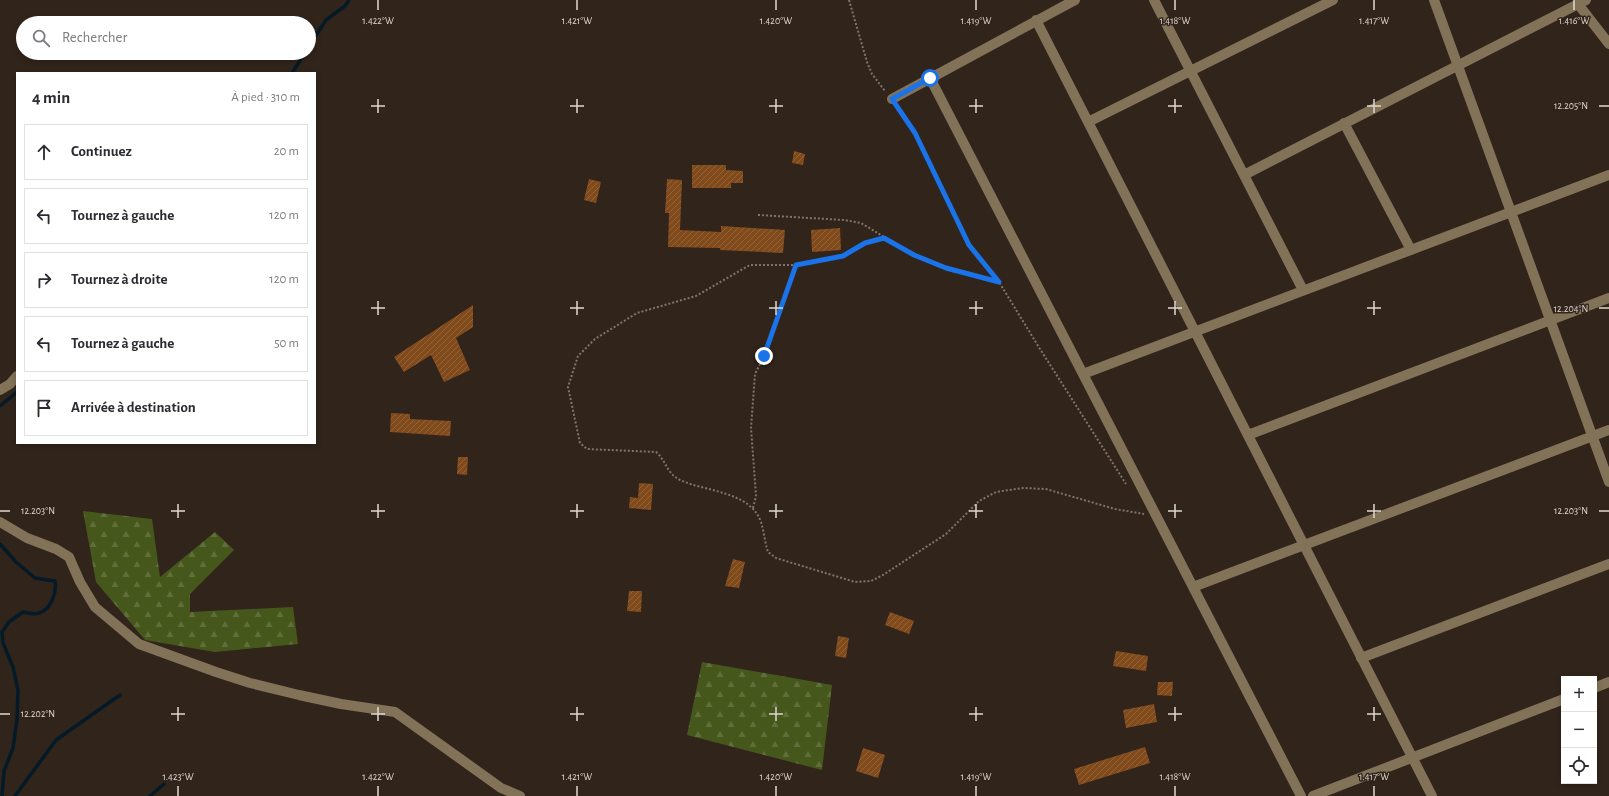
<!DOCTYPE html>
<html lang="fr">
<meta charset="utf-8">
<style>
:root{--surface:#fff;--page:#f2f2f3;--text:#2b2b33;--muted:#7c7c81;--line:#e1e1e2}
body{margin:0;font-family:"Alegreya Sans",sans-serif;background:var(--page);color:var(--text)}
.controls{position:absolute;right:12px;bottom:12px;display:grid;overflow:hidden;border-radius:0px;box-shadow:0 2px 6px #0003}
.controls button{width:36px;height:36px;display:grid;place-items:center;padding:0;border:0;border-bottom:1px solid var(--line);background:var(--surface);color:var(--text);font:20px sans-serif}
.stop{position:absolute;width:12px;height:12px;margin:-9px;border:3px solid #1a73e8;border-radius:50%;background:#fff}
.stop.end{background:#1a73e8;border-color:#fff;box-shadow:0 1px 4px #0008}
.list{margin:0;padding:0;list-style:none}
h2{display:flex;justify-content:space-between;align-items:center;height:52px;margin:0;padding:0 16px;font-size:17px}
h2 small{font-size:13px;font-weight:400;color:var(--muted)}
.list li{display:grid;grid-template-columns:26px 1fr auto;gap:12px;align-items:center;box-sizing:border-box;height:56px;margin:0 8px 8px;padding:0 8px;border:1px solid var(--line);border-radius:0px}
.list b{display:block;font-size:15px;white-space:nowrap}
.list em{font-size:13px;font-style:normal;color:var(--muted)}
.icon{flex:none;width:22px;height:22px;fill:none;stroke:currentColor;stroke-width:2;stroke-linecap:round;stroke-linejoin:round}
.map{position:relative;flex:none;width:1609px;height:796px;overflow:hidden}
.search{position:absolute;background:var(--surface);box-shadow:0 2px 6px #0003;left:16px;top:16px;width:300px;height:44px;display:flex;align-items:center;gap:10px;box-sizing:border-box;padding:0 14px;border-radius:22px;color:var(--muted);font-size:15px}
.panel{position:absolute;background:var(--surface);box-shadow:0 2px 6px #0003;left:16px;top:72px;width:300px;height:372px;border-radius:0px}
.map>svg:first-child{display:block}
.forest{fill:url(#forest-firs)}
.lines{fill:none;stroke-linecap:round;stroke-linejoin:round}
.stream{stroke:#051a27;stroke-width:3.5}
.building{fill:url(#building-hatch)}
.path{stroke:#80756d;stroke-width:2;stroke-dasharray:2 2;stroke-linecap:butt}
.minor{stroke:#827258;stroke-width:10}
.route{stroke:#1a73e8;stroke-width:5}
.ticks{fill:none;stroke:#e0d7d1;stroke-width:1.5}
.ticks-label{font-size:10px;text-anchor:middle;fill:#e0d7d1;stroke:#31241b;stroke-width:3;stroke-linejoin:round;paint-order:stroke}
</style>
<div class="map">
<svg width="1609" height="796" viewBox="0 0 1609 796">
<defs>
<pattern id="forest-firs" width="22" height="20" patternUnits="userSpaceOnUse"><rect width="22" height="20" fill="#46571c"/><path d="M5 1l3.5 6h-7zM16 11l3.5 6h-7z" fill="#606e3c"/></pattern>
<pattern id="building-hatch" width="6" height="6" patternUnits="userSpaceOnUse"><rect width="6" height="6" fill="#814a1b"/><path d="M-1 1l2-2M0 6l6-6M5 7l2-2" fill="none" stroke="#93633b"/></pattern>
</defs>
<rect width="100%" height="100%" fill="#31241b"/>
<path class="forest" d="M83,511L152,519L160,577L215,532L234,550L190,594V612L293,607L298,644L215,652L145,640L96,582Z
M702,662L832,685L822,770L687,735Z"/>
<g class="lines">
<path class="stream" d="M309,46L326,20L345,6L349,0
M292,73L305,53
M0,406L17,392
M0,544L16,562L35,578L55,581C57,592 51,610 39,613C34,615 28,613 23,612L9,622L2,632L3,643L13,667L18,690L17,719L13,748L4,771L2,796
M15,796L56,740L120,695
M150,796L164,784"/>
</g>
<path class="building" d="M794,151L805,154L803,165L792,163Z
M692,165H726V170L743,171V183H731V188H692Z
M589,179L601,182L596,203L584,200Z
M667,179L682,180L680,230L721,232V226L785,230L783,253L720,250V248L668,247L669,213H665Z
M840,228L841,250L812,252L811,230Z
M473,305V327L456,338L470,370L444,382L431,355L404,372L394,357Z
M391,413L410,414V419L451,421L450,436L390,432Z
M458,457H468L467,475L457,474Z
M639,483L653,484L651,510L629,508L630,497L638,498Z
M733,559L745,562L739,588L725,586Z
M629,591H642L641,612L627,611Z
M890,612L914,621L909,634L885,625Z
M838,636L849,638L846,658L835,656Z
M1116,651L1148,656L1146,671L1113,666Z
M1158,682H1173L1172,696L1157,695Z
M1154,704L1157,722L1126,728L1123,710Z
M1145,747L1150,763L1079,785L1074,769Z
M863,748L885,755L878,778L856,771Z"/>
<g class="lines">
<path class="path" d="M849,0L867,62L872,74L885,91
M898,107L915,133L969,245L999,282L1040,349L1126,484
M758,215L844,220L861,223L914,255L946,268L998,281
M797,265H750L696,296L637,313L595,339L578,356L568,387L580,443L587,449L656,452C666,460 666,473 680,480C706,492 750,491 761,522C764,532 765,543 768,552L776,558L855,582L871,581L883,575L946,534L979,501L996,492L1023,488L1046,489L1115,509L1144,514
M753,508L756,496L751,428L755,374L764,356L797,265L843,256L865,243L884,238"/>
<path class="minor" d="M1154,0L1303,290
M1434,0L1609,482
M1578,4L1609,44
M1036,20L1432,796
M930,78L1301,796
M892,99L1075,0
M1088,122L1333,0
M1344,123L1411,250
M1244,175L1586,0
M1083,374L1609,175
M0,390L10,384L17,376
M1248,435L1609,298
M0,522L27,538L56,549L69,557L80,582L95,607L139,644L216,672L250,683L299,695L341,704L395,712L501,788L520,796
M1193,587L1609,430
M1361,658L1609,564
M1594,688L1609,682
M1313,796L1564,699"/>
</g>
<g class="lines">
<path class="route" d="M764,356L796,265L843,256L865,243L884,238L914,255L946,268L999,282L969,245L915,133L892,99L930,78"/>
</g>
<path class="ticks" d="M378,0V10M577,0V10M776,0V10M976,0V10M1175,0V10M1374,0V10M1574,0V10M378,99V113M577,99V113M776,99V113M976,99V113M1175,99V113M1374,99V113M371,106H385M570,106H584M769,106H783M969,106H983M1168,106H1182M1367,106H1381M1599,106H1609M378,301V315M577,301V315M776,301V315M976,301V315M1175,301V315M1374,301V315M371,308H385M570,308H584M769,308H783M969,308H983M1168,308H1182M1367,308H1381M1599,308H1609M178,504V518M378,504V518M577,504V518M776,504V518M976,504V518M1175,504V518M1374,504V518M0,511H10M171,511H185M371,511H385M570,511H584M769,511H783M969,511H983M1168,511H1182M1367,511H1381M1599,511H1609M178,707V721M378,707V721M577,707V721M776,707V721M976,707V721M1175,707V721M1374,707V721M0,714H10M171,714H185M371,714H385M570,714H584M769,714H783M969,714H983M1168,714H1182M1367,714H1381M178,786V796M378,786V796M577,786V796M776,786V796M976,786V796M1175,786V796M1374,786V796"/>
<g class="ticks-label">
<text x="378" y="24">1.422°W</text>
<text x="577" y="24">1.421°W</text>
<text x="776" y="24">1.420°W</text>
<text x="976" y="24">1.419°W</text>
<text x="1175" y="24">1.418°W</text>
<text x="1374" y="24">1.417°W</text>
<text x="1574" y="24">1.416°W</text>
<text x="1571" y="109">12.205°N</text>
<text x="1571" y="312">12.204°N</text>
<text x="38" y="514">12.203°N</text>
<text x="1571" y="514">12.203°N</text>
<text x="38" y="717">12.202°N</text>
<text x="178" y="780">1.423°W</text>
<text x="378" y="780">1.422°W</text>
<text x="577" y="780">1.421°W</text>
<text x="776" y="780">1.420°W</text>
<text x="976" y="780">1.419°W</text>
<text x="1175" y="780">1.418°W</text>
<text x="1374" y="780">1.417°W</text>
</g>
</svg>
<div class="controls">
<button>+</button>
<button>−</button>
<button><svg class="icon" aria-label="locate" viewBox="0 0 24 24"><circle cx="12" cy="12" r="6"/><path d="M12 2v4M12 18v4M2 12h4M18 12h4"/></svg></button>
</div>
<div class="stop" style="left:930px;top:78px"></div>
<div class="stop end" style="left:764px;top:356px"></div>
<div class="search"><svg class="icon" aria-label="search" viewBox="0 0 24 24"><circle cx="10" cy="10" r="6"/><path d="M15 15l6 6"/></svg>Rechercher</div>
<section class="panel">
<h2>4 min<small>À pied · 310 m</small></h2>
<ul class="list">
<li><svg class="icon" aria-label="ahead" viewBox="0 0 24 24"><path d="M12 20V5M6 11l6-6 6 6"/></svg><div><b>Continuez</b></div><em>20 m</em></li>
<li><svg class="icon" aria-label="left" viewBox="0 0 24 24"><path d="M17 20v-9H6M10 6l-5 5 5 5"/></svg><div><b>Tournez à gauche</b></div><em>120 m</em></li>
<li><svg class="icon" aria-label="right" viewBox="0 0 24 24"><path d="M7 20v-9h11M14 6l5 5-5 5"/></svg><div><b>Tournez à droite</b></div><em>120 m</em></li>
<li><svg class="icon" aria-label="left" viewBox="0 0 24 24"><path d="M17 20v-9H6M10 6l-5 5 5 5"/></svg><div><b>Tournez à gauche</b></div><em>50 m</em></li>
<li><svg class="icon" aria-label="arrive" viewBox="0 0 24 24"><path d="M6 21V4h12l-3 4 3 4H6"/></svg><div><b>Arrivée à destination</b></div></li>
</ul>
</section>
</div>
